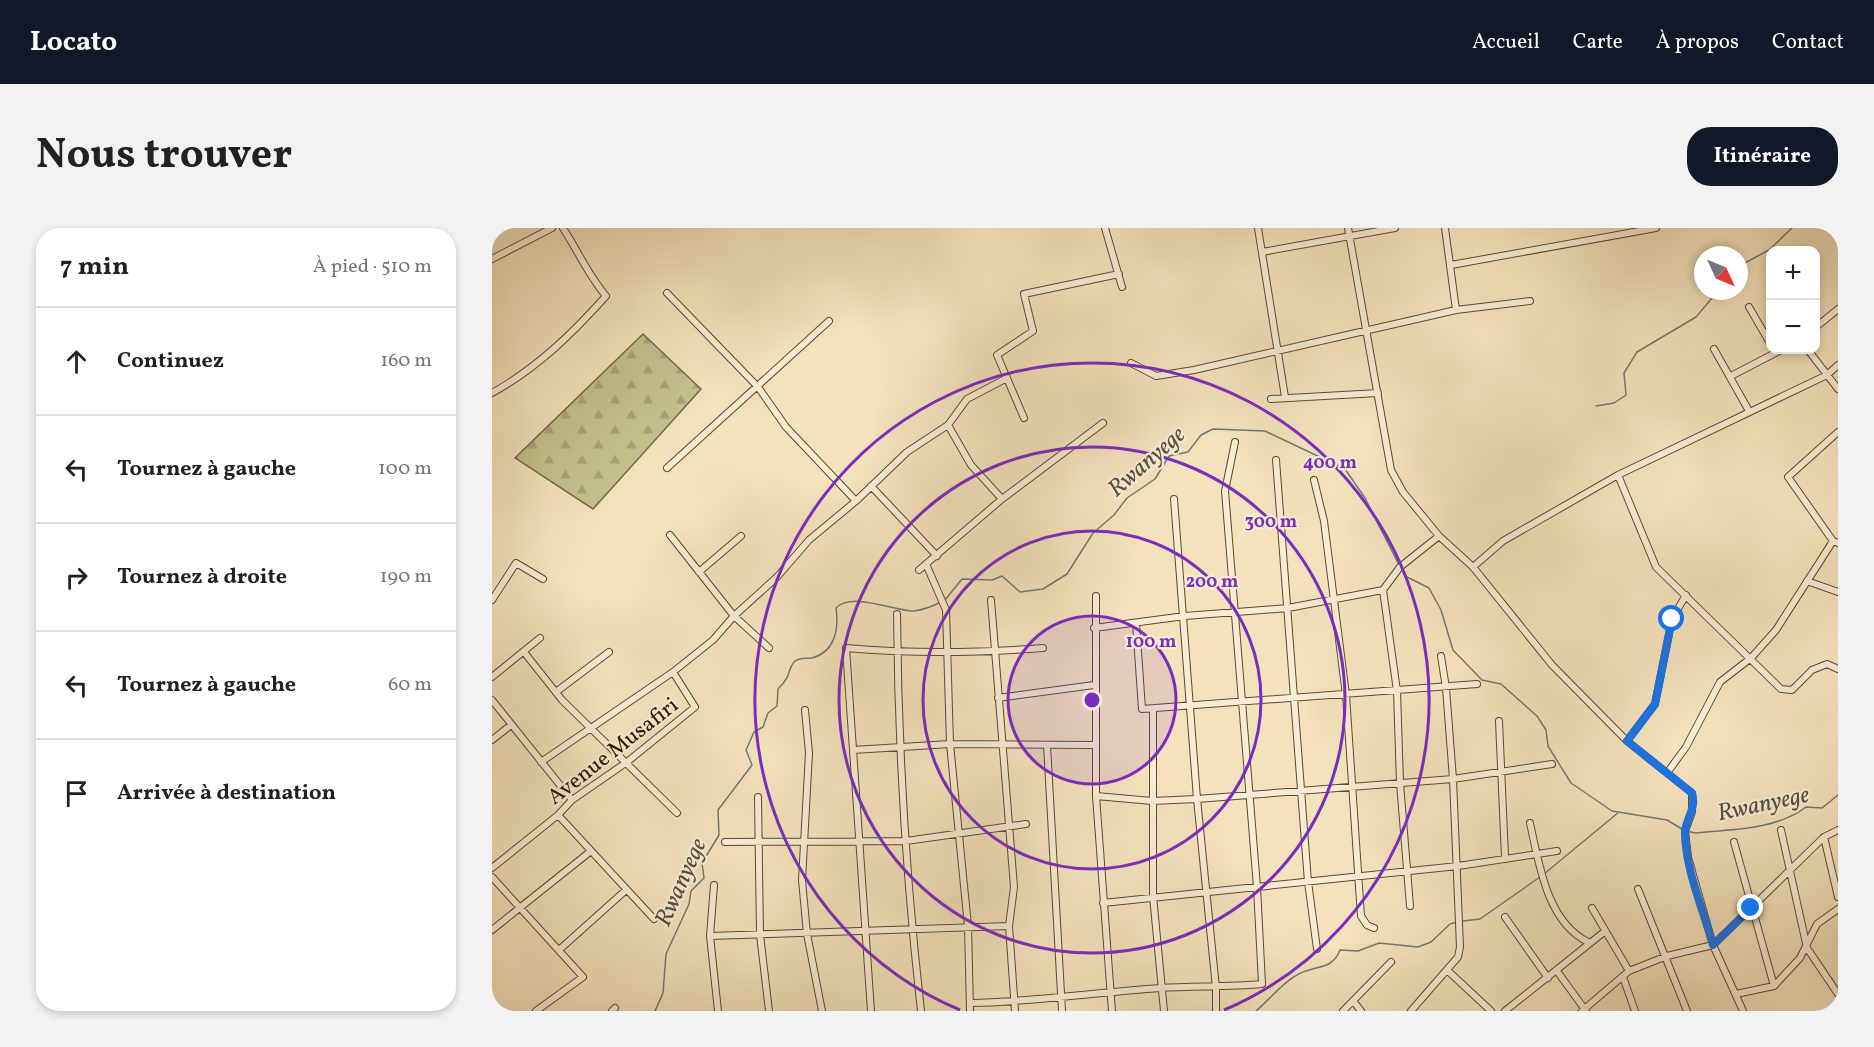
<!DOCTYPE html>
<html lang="fr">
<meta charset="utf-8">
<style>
:root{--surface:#fff;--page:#f2f2f2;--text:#202124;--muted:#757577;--line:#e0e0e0;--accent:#111827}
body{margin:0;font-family:Vollkorn,serif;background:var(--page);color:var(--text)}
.controls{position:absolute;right:18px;top:18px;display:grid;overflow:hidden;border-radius:12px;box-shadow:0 3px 9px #0003}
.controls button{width:54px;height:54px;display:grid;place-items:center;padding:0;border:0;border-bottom:2px solid var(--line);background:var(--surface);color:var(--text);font:30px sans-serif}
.compass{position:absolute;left:1202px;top:18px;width:54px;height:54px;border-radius:50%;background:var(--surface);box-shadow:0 3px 9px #0003;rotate:134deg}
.stop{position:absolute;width:18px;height:18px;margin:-14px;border:4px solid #1a73e8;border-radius:50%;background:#fff}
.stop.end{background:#1a73e8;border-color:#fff;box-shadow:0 2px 6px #0008}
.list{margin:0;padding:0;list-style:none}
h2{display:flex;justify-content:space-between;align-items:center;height:78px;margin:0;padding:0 24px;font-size:26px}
h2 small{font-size:20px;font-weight:400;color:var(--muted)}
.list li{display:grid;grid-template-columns:39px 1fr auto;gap:18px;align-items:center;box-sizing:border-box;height:108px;padding:0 24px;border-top:2px solid var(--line)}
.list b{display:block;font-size:22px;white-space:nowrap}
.list em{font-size:20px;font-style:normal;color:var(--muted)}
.icon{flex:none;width:33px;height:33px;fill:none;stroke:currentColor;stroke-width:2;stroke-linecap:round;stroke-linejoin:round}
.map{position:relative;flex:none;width:1346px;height:783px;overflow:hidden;border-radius:24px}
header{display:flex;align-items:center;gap:36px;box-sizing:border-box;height:84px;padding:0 30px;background:var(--accent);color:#fff}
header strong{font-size:28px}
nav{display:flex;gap:33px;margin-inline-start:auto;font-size:21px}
.intro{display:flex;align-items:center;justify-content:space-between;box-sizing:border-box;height:144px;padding:0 36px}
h1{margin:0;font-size:42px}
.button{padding:15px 27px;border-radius:24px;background:var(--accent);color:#fff;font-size:21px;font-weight:700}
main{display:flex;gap:36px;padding:0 36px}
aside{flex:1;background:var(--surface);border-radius:24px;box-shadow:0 3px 9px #0003}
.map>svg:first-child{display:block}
.forest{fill:url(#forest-firs);stroke:#776c46;stroke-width:1.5}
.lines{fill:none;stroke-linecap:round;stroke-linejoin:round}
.stream{stroke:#727971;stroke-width:1.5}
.minor-casing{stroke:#5e492f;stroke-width:8}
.minor{stroke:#f8ecd4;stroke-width:6}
.route{stroke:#1a73e8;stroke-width:8}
.ring{fill:none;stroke:#7b2cbf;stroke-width:3}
.labels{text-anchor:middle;stroke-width:4.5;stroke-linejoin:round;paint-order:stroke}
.street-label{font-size:22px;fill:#2c1600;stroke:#f8ecd4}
.water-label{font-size:24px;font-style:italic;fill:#555042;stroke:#f8ecd4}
.centre{fill:#7b2cbf;stroke:#f8ecd4;stroke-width:3}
.ring-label{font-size:18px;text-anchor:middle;font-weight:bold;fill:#7b2cbf;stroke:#f8ecd4;stroke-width:4.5;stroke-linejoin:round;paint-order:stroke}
</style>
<header>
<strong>Locato</strong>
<nav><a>Accueil</a><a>Carte</a><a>À propos</a><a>Contact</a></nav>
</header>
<div class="intro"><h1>Nous trouver</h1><a class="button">Itinéraire</a></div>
<main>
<aside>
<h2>7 min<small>À pied · 510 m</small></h2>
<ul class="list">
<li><svg class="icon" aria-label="ahead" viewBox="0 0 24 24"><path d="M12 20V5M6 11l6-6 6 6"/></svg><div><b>Continuez</b></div><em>160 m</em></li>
<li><svg class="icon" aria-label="left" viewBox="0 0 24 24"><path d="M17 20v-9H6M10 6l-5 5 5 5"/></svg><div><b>Tournez à gauche</b></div><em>100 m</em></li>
<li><svg class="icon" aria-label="right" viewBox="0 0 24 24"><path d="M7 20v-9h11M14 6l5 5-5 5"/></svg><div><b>Tournez à droite</b></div><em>190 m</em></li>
<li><svg class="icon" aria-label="left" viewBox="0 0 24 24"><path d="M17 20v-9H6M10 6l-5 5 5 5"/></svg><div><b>Tournez à gauche</b></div><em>60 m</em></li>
<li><svg class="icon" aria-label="arrive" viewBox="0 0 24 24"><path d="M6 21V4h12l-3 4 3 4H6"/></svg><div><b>Arrivée à destination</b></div></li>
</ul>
</aside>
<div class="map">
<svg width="1346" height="783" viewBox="0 0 1346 783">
<defs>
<pattern id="forest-firs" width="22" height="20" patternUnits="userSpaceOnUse" patternTransform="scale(1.5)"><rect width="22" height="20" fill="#c2c18c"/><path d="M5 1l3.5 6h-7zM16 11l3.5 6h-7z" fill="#a7a577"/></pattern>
</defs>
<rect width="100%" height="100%" fill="#f4e2bd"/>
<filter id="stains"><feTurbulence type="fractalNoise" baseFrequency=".00333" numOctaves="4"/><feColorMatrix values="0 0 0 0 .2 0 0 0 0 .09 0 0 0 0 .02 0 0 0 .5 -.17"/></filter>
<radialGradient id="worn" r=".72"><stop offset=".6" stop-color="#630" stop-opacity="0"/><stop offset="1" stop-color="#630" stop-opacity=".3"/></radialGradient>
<path class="forest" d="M151,106L209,161L101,281L23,230Z"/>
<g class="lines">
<path class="stream" d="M1247,38L1277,22L1300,0
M1104,178L1122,175L1134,167L1132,145L1145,124L1204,89L1226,63
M910,341L913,348L937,360L949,382L961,422L990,452L1009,456L1045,488L1054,502L1056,518L1079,555L1120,583L1175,592L1190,601
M453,372L470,351L500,352L510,348L528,364L551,361L575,346L601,305L622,287L635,270L663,251L677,228L696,224L709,207L721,201L773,203L853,241L873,270L907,337
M1194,603L1203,605C1240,601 1284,602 1314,579L1330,580L1346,567
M1052,646L1127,584
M971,693L988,691L1048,649
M163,783L171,765L174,726L197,676L199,663L212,650L210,635L227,607L226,582L260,537L254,522L262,504L271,499L276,485L285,478L286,461C300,448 295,442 302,434C307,429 314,431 320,430C343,424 347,401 344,380C360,363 404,384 422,383C430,382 441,378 449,374
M764,783C778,771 793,752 809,745C826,737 840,742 848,722L866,723L887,715L926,719L939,714L958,696L966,694"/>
<defs>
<path id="minor" d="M613,0L630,59
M766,0L793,169
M856,0L899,242L911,264L947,308L981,339L1060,437L1135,513L1200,565V584L1193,603L1196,629L1221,717L1251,783
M953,0L964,82
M770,24L903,0
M0,31L60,0
M959,37L1164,0
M175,65L266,159L294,199L364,273
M1257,79L1278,115
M1324,99L1346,81
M1222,121L1257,183
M1316,122L1346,161
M639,135L664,148L702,142L964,82L1038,73
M1239,148L1289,122
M0,165C45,140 80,106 114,68C96,47 86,23 71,0
M779,171L886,165
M532,190L505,127L541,103L532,66L627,46
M456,197L479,237L510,271
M1346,204L1296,249L1341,313L1346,315
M784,232L816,654L825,721
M175,240L337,93
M1126,247L1164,339L1289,461L1300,462L1320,442L1335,436L1346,441
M822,252L832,293L854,467L869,688L875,697L882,700
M379,258L445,328
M682,271L705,571L724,760V783
M178,307L242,388L277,420
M434,336L454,382L458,516L476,698L478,783
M981,339L1011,313L1126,247L1335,147L1346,137
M427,342L510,271L611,195
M207,344L249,308
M1315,353L1346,364
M891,362L905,463L908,555L918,678
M604,368V568L620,783
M0,372L24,335L51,351
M499,372L522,659L517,698L523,783
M405,386C406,518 414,651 429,783
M644,395L650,481L985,456
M602,400L693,388L796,380L891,362L908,339L947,308
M32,424L70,472L185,585
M0,449L48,410
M64,464L117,424
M506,470L602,457
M0,472L80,572
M313,482L317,525L310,652L315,706L330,783
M661,482V668L672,783
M1007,493L1013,629
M0,512L19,497
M1135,513L1163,476L1180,391L1194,367
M555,517L570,783
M361,522L458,516L603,517
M49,534L181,444
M1175,545L1194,519L1228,454L1259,430L1284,402L1341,313
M604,568L660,573L705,571L961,551L1060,536
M266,569L268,707L277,783
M66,587L162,691
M1038,595C1047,636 1055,694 1096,714
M1289,602L1315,720L1346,766
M1332,609L1346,669
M233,614L414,613L534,596
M1242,614L1282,758
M0,640L66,587L80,572L135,534L203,479L181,444L221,412L242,388L285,349L317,312L364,273L415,224L456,197L475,171L515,150
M0,649L91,749L44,783
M222,657L218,708L226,783
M1146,661L1195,783
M611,675L966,638L1065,623
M1100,680L1137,743
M1013,689L1056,750
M0,702L99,623
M218,708L517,698
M67,722L134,662
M955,742L999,783
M1065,743L1094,783
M1131,749L1143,783
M1244,766L1282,758L1308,730L1325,696L1346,681
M862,774L869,783
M478,775C542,774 605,764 669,760C703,758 736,759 770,756L765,659L733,263L743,214
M120,783L123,780
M379,783L354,420C420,426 485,425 551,420
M851,783L899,734
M919,783L966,729L968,719L961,551L954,460L949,428
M1013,783L1112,704
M1090,783L1137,743L1175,728L1221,717L1332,609L1346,602"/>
</defs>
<use href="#minor" class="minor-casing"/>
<use href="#minor" class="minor"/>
</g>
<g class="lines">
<path class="route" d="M1180,391L1163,476L1135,513L1200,565C1205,581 1193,591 1193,606C1194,643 1211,681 1221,717L1259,680"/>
</g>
<circle cx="600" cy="472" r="84" fill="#7b2cbf" fill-opacity=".12"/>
<g class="ring">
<circle cx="600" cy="472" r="84"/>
<circle cx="600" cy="472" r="169"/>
<circle cx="600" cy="472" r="253"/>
<path d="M468 782A337 337 0 1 1 732 782"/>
</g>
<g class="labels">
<g class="street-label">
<text transform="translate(120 522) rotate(-38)" y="8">Avenue Musafiri</text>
</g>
<g class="water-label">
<text transform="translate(654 233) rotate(-41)" y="8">Rwanyege</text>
<text transform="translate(1271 575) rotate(-12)" y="8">Rwanyege</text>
<text transform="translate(188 654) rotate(-66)" y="8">Rwanyege</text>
</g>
</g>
<circle cx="600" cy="472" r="9" class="centre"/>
<g class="ring-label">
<text x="838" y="240">400 m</text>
<text x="779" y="299">300 m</text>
<text x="720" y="359">200 m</text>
<text x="659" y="419">100 m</text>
</g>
<rect width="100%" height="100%" filter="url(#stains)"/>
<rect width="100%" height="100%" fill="url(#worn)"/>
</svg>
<div class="controls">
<button>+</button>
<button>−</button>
</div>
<svg class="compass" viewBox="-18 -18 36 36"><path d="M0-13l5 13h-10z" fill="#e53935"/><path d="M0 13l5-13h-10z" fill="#757577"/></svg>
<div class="stop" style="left:1180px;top:391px"></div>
<div class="stop end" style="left:1259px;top:680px"></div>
</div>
</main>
